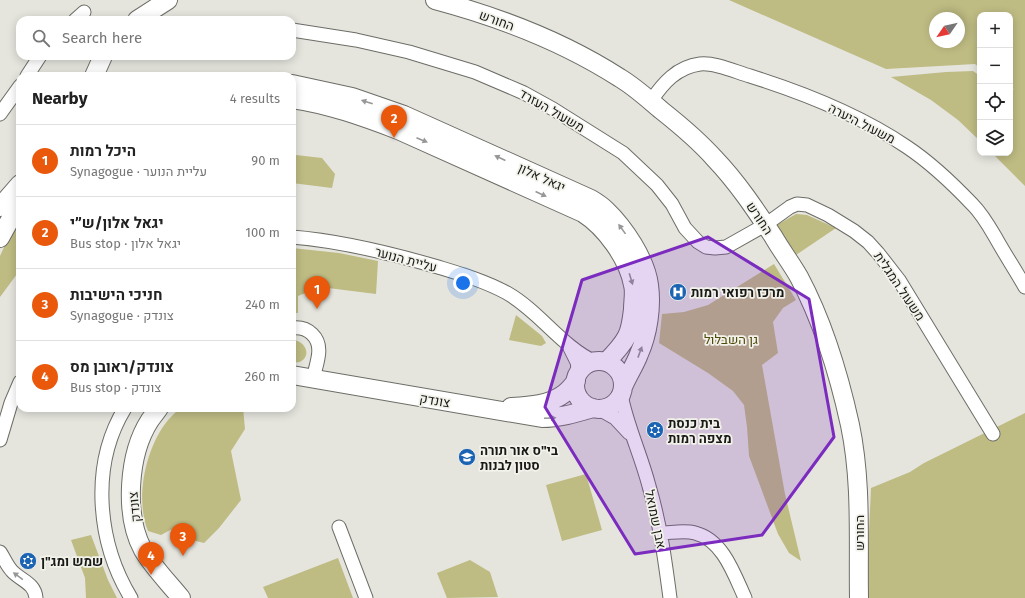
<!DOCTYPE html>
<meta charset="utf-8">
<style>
:root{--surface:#fff;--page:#f2f2f2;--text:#222;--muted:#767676;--line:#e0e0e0;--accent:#ea580c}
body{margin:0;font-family:"Fira Sans",Heebo,sans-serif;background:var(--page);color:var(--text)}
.controls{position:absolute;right:12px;top:12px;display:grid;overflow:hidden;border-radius:8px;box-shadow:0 2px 10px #0003}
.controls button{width:36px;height:36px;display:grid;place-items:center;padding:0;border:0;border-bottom:1px solid var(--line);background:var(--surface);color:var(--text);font:20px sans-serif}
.compass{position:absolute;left:929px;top:12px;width:36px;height:36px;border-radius:50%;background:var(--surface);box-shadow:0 2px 10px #0003;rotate:236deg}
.you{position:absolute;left:463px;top:283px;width:14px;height:14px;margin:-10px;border:3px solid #fff;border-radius:50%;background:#1a73e8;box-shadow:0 0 0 6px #1a73e833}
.badge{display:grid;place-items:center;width:26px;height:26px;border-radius:50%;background:var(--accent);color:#fff;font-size:13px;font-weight:700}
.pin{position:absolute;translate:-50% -33px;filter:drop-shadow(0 1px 2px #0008)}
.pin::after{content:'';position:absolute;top:21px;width:14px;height:12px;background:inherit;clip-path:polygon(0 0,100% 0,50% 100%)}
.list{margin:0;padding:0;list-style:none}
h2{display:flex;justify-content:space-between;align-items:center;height:52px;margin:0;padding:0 16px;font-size:17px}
h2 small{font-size:13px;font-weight:400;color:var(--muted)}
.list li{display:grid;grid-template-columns:26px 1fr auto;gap:12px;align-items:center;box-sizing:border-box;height:72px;padding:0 16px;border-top:1px solid var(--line)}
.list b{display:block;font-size:15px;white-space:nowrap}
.list p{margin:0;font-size:13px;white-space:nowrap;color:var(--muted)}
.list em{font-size:13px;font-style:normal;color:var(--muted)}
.icon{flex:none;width:22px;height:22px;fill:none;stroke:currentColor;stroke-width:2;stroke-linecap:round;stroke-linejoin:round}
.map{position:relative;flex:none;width:1025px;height:598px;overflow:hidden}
.search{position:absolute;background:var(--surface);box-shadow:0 2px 10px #0003;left:16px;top:16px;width:280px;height:44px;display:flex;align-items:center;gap:10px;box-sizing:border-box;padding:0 14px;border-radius:12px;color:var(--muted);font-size:15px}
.panel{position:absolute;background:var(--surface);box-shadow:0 2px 10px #0003;left:16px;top:72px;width:280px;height:340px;border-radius:12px}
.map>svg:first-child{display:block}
.green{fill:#bebb83;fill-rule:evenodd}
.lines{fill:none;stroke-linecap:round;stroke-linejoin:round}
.street-casing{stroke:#6d6d67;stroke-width:15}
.secondary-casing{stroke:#6d6d67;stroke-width:20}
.street{stroke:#fff;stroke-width:13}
.secondary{stroke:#fff;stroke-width:18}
.oneway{fill:#979796}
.marked{fill:#7b2cbf;fill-opacity:0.2;stroke:#7b2cbf;stroke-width:3;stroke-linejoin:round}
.labels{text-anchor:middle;stroke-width:3.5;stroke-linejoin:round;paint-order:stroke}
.street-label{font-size:13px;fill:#181816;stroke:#f2f2eb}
.poi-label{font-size:13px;font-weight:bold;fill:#181816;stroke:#f2f2eb;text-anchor:start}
.park-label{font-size:13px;fill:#4e4a09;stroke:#f2f2eb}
</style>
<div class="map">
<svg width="1025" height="598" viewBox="0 0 1025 598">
<rect width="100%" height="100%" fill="#e5e5de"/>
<path class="green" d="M729,0H1025V186L992,153H1010V92L1014,89L1010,88V15H980V68L975,64L886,69ZM935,18H959V42H935Z
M973,71L980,76V141L958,120L931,100L891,77L946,72Z
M296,155L322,158L335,174L332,188L292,183V158Z
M796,214L807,215L836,228L793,257L777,225Z
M20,223V242L18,249L20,252V270L0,297V256L9,236Z
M292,248L339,253L378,261L376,294L320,287L298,296V313H292Z
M774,264L796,300L783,308L773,322L778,353L762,365L785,494L801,561L789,553L778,534L749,456L747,427L744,405L733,391L708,373L659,343L662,314L684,312L708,305Z
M516,315L542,336L546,343L541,346L509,340Z
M292,339C315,345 307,366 292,362Z
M180,408H243L245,429L231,451L241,500L219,528L204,543L196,541L184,532L174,528L161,535L148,531C135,500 145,451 165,424C169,418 175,413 180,408Z
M1025,413V598H866L871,488L910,472L924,463Z
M586,474L602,530L562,541L546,485Z
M91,535L108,580L117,598H86L85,578L71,540Z
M338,558L353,598H268L263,587Z
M470,560L490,572L498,597L447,598L437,573Z"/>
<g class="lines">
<defs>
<path id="street" d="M75,20L84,12
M292,30L356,40L409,52L475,72L524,93L553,109L623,153L657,185L672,204L685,228L698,242L706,247L715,248L726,247L765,225L790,207L797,204L807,205L828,215L854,231L868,242L878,253L899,280L993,434
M27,76L40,56
M651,101C663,83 677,67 700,64C714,62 736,72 750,76C804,93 860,115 907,147C931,163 953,184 973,205C983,215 990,228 997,240C1006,256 1016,271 1025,287
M0,114L20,86
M292,237C342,241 390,253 438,267C461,274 485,281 507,293C540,312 561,346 595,362
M292,328C300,327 306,328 312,334C325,346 316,364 313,379
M570,348L577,362L579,373
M621,395C627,426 641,455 649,486C660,523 665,560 670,598
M125,408C90,465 97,542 131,598
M599,409L615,418L629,433
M0,440L11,403L20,382
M339,527L366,598
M660,533C671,533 684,530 695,533C723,540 734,574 745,598
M0,552C4,558 7,566 12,571C20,580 35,583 36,598"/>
<path id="secondary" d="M435,0C499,17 564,42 620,78C635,87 648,99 661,110C680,125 699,141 715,159C737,182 755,209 773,236C781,250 791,263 799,277C823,322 839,375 850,425C862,482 858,540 859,598
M137,20L168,0
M94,76L103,56
M292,84L352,97L404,115L591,199C596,202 601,205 606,210C624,227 646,260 649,285C652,307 648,334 639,354C635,365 628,375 623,387
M292,99C328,104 364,117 398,130L583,213C605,227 628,258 633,285C635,292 633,301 633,309C632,318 631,328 627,336C622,346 614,354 606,362
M0,207L20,184
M0,238L11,218L20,209
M575 385a24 24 0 1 1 48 0a24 24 0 1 1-48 0Z
M292,375L542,418C560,418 576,413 593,408
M511,407C529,406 550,405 565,393C569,390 573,385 576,381
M159,408C156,412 153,416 150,420C128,454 124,515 143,550C153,567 168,582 181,598"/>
</defs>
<use href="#street" class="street-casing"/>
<use href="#secondary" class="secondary-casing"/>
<use href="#street" class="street"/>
<use href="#secondary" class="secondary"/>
</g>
<defs><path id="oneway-solid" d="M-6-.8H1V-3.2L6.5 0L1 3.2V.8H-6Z"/></defs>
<g class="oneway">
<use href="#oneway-solid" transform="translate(367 102) rotate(-163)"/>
<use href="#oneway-solid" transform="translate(422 140) rotate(23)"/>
<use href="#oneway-solid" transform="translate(500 158) rotate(-155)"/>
<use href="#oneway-solid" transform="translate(541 194) rotate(25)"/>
<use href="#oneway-solid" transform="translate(622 229) rotate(-126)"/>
<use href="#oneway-solid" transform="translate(631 279) rotate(73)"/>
<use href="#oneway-solid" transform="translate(640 352) rotate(-70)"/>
<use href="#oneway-solid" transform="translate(550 418) rotate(-3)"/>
<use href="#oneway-solid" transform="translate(18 576) rotate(-144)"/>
</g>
<path class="marked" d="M708,237L809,299L834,437L762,535L635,554L545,407L582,280Z"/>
<defs>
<symbol id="hospital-disc" viewBox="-11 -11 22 22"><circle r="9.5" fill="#1b64b3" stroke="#f2f2eb"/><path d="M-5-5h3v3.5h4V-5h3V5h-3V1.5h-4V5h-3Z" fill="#fff"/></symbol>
<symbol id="synagogue-disc" viewBox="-11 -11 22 22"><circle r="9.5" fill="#1b64b3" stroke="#f2f2eb"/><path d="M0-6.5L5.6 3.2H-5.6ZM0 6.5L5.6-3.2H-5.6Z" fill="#fff"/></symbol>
<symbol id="school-disc" viewBox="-11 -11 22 22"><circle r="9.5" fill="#1b64b3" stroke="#f2f2eb"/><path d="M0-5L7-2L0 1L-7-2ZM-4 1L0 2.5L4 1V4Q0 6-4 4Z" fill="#fff"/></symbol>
</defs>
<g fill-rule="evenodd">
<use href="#hospital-disc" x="668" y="282" width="20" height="20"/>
<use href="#synagogue-disc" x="645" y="420" width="20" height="20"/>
<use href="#school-disc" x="457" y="447" width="20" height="20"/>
<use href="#synagogue-disc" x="18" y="551" width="20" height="20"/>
</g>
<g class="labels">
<g class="street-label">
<text transform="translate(497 20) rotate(20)" y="5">החורש</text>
<text transform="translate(552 110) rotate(30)" y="5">משעול העזרד</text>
<text transform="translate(862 123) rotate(27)" y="5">משעול היערה</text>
<text transform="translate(542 177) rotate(25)" y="5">יגאל אלון</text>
<text transform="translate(760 218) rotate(56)" y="5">החורש</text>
<text transform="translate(406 259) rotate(15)" y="5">עליית הנוער</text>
<text transform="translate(900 286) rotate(56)" y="5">משעול המגלית</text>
<text transform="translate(435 400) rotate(10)" y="5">צונדק</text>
<text transform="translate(134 507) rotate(-96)" y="5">צונדק</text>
<text transform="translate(656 519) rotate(78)" y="5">אבן שמואל</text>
<text transform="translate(859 533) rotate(-90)" y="5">החורש</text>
</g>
<g class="poi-label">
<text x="691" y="297">מרכז רפואי רמות</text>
<text x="668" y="428">בית כנסת<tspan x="668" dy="15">מצפה רמות</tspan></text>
<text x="480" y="455">בי"ס אור תורה<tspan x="480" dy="15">סטון לבנות</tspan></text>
<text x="41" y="566">שמש ומג"ן</text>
</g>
<g class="park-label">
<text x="731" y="344">גן השבלול</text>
</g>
</g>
</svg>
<div class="controls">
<button>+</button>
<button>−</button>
<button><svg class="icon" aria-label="locate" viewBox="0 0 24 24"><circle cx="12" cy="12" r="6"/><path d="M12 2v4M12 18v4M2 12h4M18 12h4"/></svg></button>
<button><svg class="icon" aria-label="layers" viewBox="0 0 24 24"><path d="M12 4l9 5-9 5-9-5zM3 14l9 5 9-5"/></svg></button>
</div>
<svg class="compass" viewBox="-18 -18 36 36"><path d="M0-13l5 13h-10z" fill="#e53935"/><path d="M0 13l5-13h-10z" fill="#767676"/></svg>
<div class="you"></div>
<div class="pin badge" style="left:317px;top:309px">1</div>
<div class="pin badge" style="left:394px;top:138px">2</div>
<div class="pin badge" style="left:183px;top:556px">3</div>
<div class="pin badge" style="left:151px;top:575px">4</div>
<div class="search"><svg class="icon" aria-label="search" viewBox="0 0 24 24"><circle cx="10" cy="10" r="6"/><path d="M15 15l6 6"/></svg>Search here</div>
<section class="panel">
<h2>Nearby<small>4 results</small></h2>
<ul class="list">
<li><span class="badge">1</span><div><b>היכל רמות</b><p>Synagogue · עליית הנוער</p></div><em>90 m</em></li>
<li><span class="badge">2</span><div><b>יגאל אלון/ש״י</b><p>Bus stop · יגאל אלון</p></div><em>100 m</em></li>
<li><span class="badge">3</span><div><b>חניכי הישיבות</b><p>Synagogue · צונדק</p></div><em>240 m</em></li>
<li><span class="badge">4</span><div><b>צונדק/ראובן מס</b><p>Bus stop · צונדק</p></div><em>260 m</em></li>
</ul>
</section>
</div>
